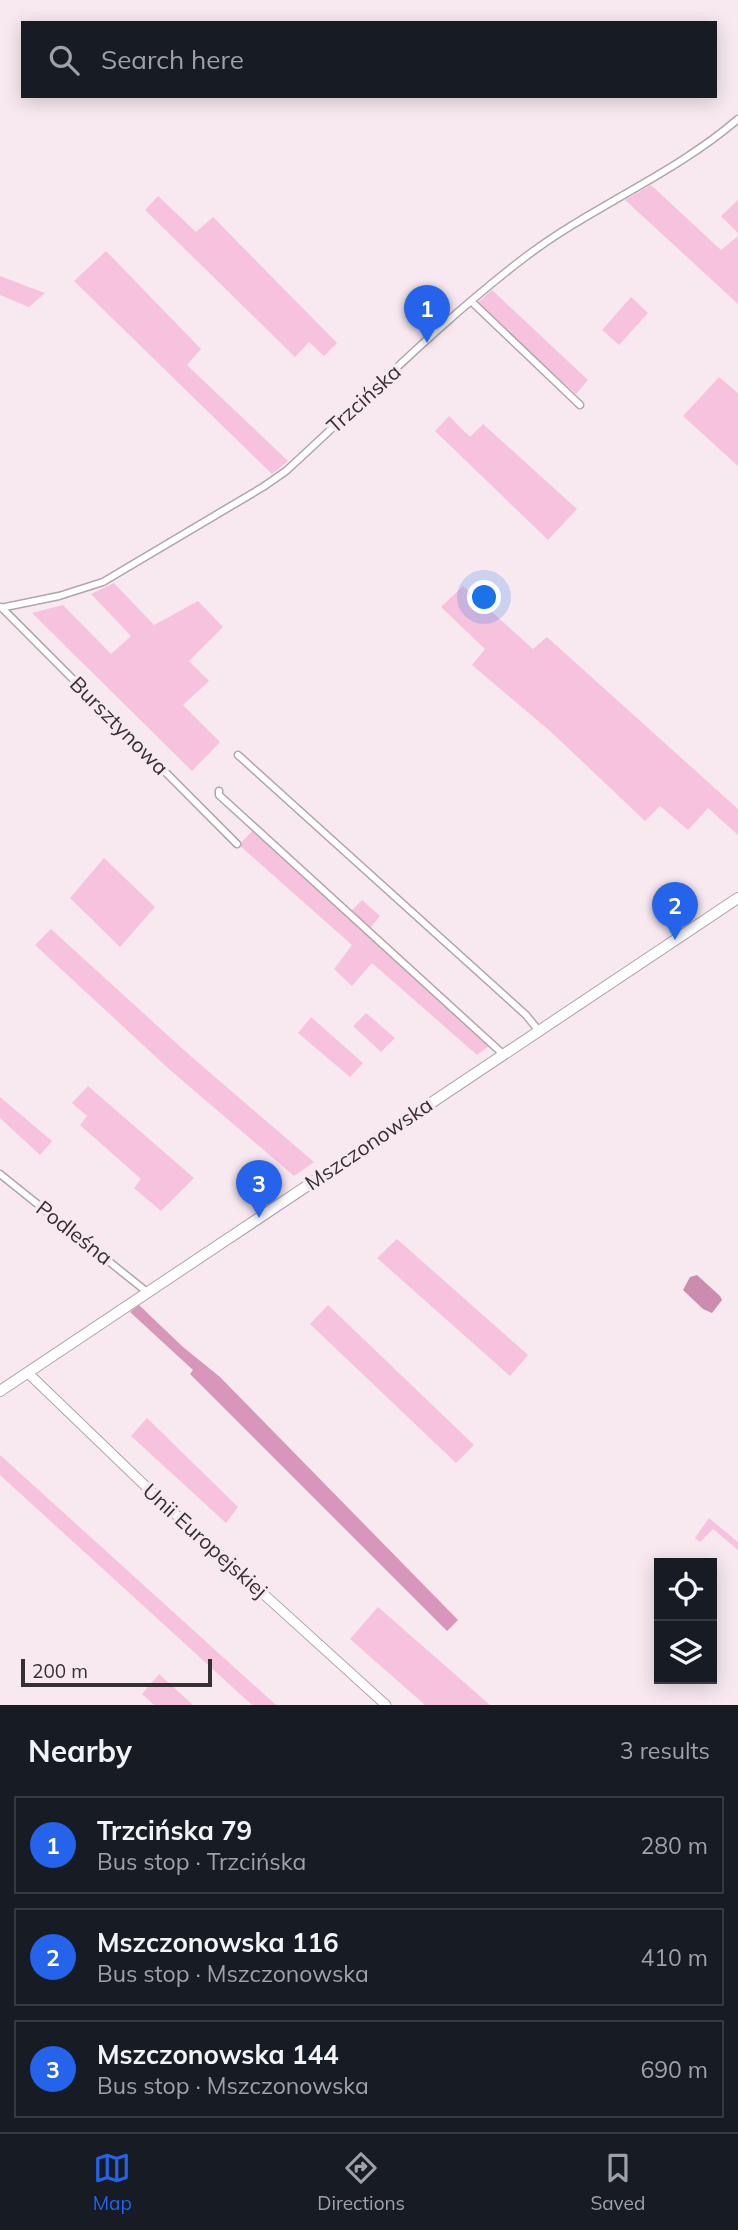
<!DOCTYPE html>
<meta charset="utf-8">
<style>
:root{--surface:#171b24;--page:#242831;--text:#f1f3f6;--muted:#9ea1a6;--line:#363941;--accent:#2563eb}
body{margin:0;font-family:Mulish,sans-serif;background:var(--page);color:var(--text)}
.controls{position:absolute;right:21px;bottom:21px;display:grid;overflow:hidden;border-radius:0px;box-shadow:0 4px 18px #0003}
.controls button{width:63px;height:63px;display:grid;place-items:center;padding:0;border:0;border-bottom:2px solid var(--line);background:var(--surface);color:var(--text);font:35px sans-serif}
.scale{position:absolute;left:21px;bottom:18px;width:191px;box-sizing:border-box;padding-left:7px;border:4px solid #363033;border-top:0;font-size:19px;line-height:24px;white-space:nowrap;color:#363033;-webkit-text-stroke:5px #f8e9f0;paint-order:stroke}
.you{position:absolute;left:485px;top:598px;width:24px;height:24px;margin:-18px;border:5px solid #fff;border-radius:50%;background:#1a73e8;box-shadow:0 0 0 10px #1a73e833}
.badge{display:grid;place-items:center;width:46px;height:46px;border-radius:50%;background:var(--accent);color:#fff;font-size:23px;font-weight:700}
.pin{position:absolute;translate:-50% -58px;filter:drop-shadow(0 2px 4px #0008)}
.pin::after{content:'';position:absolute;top:37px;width:24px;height:21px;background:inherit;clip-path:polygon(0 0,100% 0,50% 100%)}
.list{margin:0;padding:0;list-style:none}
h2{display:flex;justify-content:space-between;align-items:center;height:91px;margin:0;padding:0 28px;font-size:30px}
h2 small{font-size:23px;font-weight:400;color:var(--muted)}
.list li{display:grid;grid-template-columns:46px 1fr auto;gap:21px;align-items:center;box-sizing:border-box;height:98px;margin:0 14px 14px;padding:0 14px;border:2px solid var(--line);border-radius:0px}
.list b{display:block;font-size:26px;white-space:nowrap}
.list p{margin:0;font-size:23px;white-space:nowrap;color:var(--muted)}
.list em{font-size:23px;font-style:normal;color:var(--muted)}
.icon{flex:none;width:38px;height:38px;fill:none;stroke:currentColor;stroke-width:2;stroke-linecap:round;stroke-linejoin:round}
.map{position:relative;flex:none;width:738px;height:1705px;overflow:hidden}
.search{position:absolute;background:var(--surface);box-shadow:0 4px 18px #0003;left:21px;right:21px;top:21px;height:77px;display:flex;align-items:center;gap:18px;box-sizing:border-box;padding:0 24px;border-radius:0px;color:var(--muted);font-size:26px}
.sheet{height:427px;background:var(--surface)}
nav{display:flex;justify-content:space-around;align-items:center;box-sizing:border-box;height:98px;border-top:2px solid var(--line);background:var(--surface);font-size:19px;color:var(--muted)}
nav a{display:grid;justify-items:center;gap:4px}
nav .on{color:var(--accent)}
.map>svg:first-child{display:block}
.green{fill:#f7c2de}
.forest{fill:#d897ba}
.water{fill:#cc8caf}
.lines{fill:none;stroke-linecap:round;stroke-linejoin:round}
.stream{stroke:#cc8caf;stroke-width:2}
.minor-casing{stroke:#b2a4ab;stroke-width:9}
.secondary-casing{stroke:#b2a4ab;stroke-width:11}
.primary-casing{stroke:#b2a4ab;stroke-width:12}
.minor{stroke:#fff;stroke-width:6}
.secondary{stroke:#fff;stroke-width:9}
.primary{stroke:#fff;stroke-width:10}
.labels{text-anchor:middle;stroke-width:7;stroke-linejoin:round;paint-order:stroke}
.street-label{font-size:21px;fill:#363033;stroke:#f8e9f0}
</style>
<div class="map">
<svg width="738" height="1705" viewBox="0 0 738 1705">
<rect width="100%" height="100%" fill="#f8e9f0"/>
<path class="green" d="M651,185L721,250L738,236V304L625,200Z
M158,196L196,232L213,217L337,343L324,356L309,342L295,357L145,210Z
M738,200V233L721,216Z
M106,251L201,349L187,365L288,461L272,474L74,281Z
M0,276L45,293L29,307L0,295Z
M492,290L588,380L576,394L476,304Z
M631,297L648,313L619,345L602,330Z
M719,377L738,393V466L683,416Z
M449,416L470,437L483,424L577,509L548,540L435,431Z
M114,583L154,625L198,601L223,627L189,661L209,681L183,705L220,742L192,771L32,613L63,605L111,654L131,636L91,594Z
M463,586L533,649L547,637L738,809V835L708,808L688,830L660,806L645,821L550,731L472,665L485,649L441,607Z
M252,831L492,1044L477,1055L372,963L352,986L334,969L352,945L239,845Z
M104,858L155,907L120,947L70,898Z
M362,900L380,916L370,928L351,911Z
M51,929L186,1052L314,1162L294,1176L170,1070L35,945Z
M366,1013L395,1038L381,1052L353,1026Z
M311,1017L363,1063L350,1077L298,1033Z
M88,1086L194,1178L161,1211L134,1188L141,1179L80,1125L87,1116L72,1103Z
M0,1097L52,1141L40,1155L0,1118Z
M397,1239L528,1355L510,1376L377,1258Z
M328,1305L474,1445L456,1463L310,1324Z
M147,1418L238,1507L226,1523L131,1436Z
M0,1455L21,1474L276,1705H252L0,1475Z
M709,1518L738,1542V1550L713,1529L700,1542L695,1538Z
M378,1607L490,1705H425L350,1639Z
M159,1674L193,1705H154L142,1694Z"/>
<path class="forest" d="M139,1305L183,1347L220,1377L458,1620L447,1631L190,1374L193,1370L130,1312Z"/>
<path class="water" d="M697,1275L720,1296L722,1300L712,1313L703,1309L683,1290L690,1277Z"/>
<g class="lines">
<path class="stream" d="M232,1242L667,951"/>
<defs>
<path id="minor" d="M472,302L580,405
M1,607L237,844
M0,608L59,596L103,582L263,487L286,471C364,400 440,322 524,258C592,206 673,175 738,119
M238,755L526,1015L539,1031
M219,791V795L504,1055
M0,1174L147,1292"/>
<path id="secondary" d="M28,1373L163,1503L386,1705"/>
<path id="primary" d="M0,1391L738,898"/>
</defs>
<use href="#minor" class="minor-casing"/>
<use href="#secondary" class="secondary-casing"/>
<use href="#primary" class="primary-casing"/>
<use href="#minor" class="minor"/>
<use href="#secondary" class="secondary"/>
<use href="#primary" class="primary"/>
</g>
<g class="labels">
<g class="street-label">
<text transform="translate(364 399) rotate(-42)" y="7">Trzcińska</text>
<text transform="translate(119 726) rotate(45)" y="7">Bursztynowa</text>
<text transform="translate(369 1144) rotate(-34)" y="7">Mszczonowska</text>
<text transform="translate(74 1233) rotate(38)" y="7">Podleśna</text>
<text transform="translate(205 1541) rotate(42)" y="7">Unii Europejskiej</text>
</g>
</g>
</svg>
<div class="controls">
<button><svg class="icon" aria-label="locate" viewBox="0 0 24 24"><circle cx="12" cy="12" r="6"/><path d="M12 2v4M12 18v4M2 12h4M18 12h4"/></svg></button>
<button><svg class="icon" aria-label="layers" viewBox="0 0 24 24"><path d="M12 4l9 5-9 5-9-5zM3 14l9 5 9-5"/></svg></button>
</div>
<div class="scale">200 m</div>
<div class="you"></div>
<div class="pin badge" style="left:427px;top:343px">1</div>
<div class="pin badge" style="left:675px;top:940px">2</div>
<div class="pin badge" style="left:259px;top:1218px">3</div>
<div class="search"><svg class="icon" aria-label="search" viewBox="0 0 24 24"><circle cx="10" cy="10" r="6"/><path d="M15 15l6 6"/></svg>Search here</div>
</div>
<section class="sheet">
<h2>Nearby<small>3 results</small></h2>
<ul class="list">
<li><span class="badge">1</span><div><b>Trzcińska 79</b><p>Bus stop · Trzcińska</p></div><em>280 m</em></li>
<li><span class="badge">2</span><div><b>Mszczonowska 116</b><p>Bus stop · Mszczonowska</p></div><em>410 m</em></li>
<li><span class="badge">3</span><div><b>Mszczonowska 144</b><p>Bus stop · Mszczonowska</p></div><em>690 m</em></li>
</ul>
</section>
<nav>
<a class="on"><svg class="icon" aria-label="map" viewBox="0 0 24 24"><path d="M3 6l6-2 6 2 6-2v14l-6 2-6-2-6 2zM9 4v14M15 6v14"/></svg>Map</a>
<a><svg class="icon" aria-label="directions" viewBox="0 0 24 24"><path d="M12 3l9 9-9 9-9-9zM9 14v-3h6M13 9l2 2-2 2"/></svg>Directions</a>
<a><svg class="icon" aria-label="saved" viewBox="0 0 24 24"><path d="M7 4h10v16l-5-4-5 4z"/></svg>Saved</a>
</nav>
